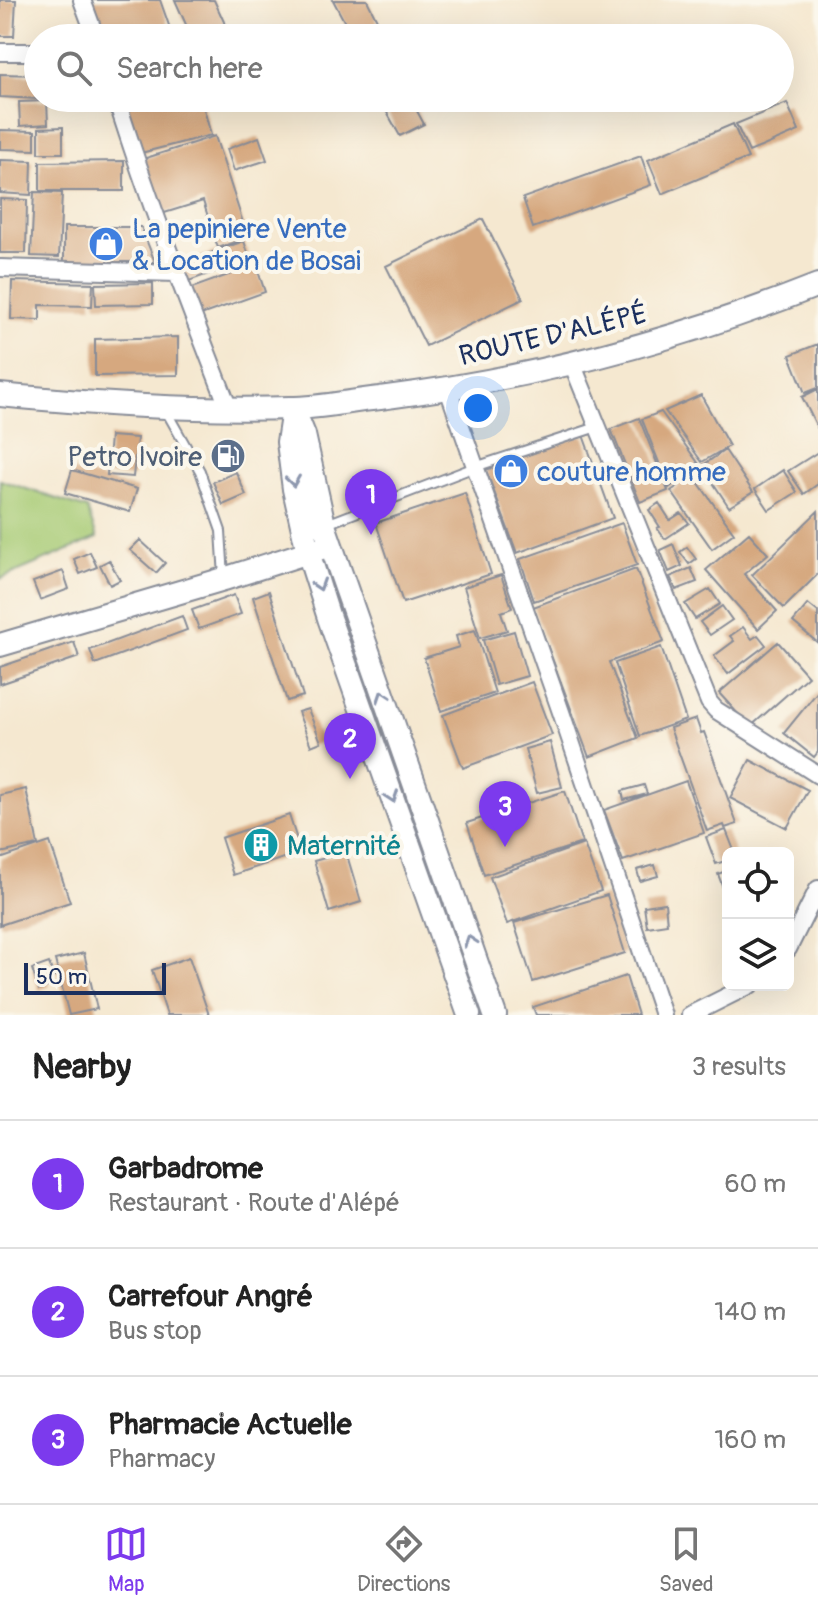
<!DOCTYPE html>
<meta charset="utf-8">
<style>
:root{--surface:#fff;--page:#f2f2f2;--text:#222;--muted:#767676;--line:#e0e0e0;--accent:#7c3aed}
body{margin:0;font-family:Pangolin,sans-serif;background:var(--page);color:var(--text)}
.controls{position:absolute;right:24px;bottom:24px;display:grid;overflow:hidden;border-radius:12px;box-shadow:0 8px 32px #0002}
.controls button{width:72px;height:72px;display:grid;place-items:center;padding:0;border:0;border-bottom:2px solid var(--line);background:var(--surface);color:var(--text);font:40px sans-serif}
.scale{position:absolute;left:24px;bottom:20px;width:142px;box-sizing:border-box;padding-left:8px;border:4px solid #1b2f5e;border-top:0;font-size:22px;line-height:28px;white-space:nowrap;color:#1b2f5e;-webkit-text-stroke:6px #fbf7ec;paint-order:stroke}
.you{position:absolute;left:478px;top:408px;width:28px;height:28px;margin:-20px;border:6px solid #fff;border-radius:50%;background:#1a73e8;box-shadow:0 0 0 12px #1a73e833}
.badge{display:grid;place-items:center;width:52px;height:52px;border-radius:50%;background:var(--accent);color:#fff;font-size:26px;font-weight:700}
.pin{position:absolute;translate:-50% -66px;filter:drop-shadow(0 2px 4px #0008)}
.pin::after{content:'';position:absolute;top:42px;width:28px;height:24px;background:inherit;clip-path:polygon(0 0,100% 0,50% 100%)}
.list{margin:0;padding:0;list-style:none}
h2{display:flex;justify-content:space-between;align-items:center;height:104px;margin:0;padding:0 32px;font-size:34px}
h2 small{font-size:26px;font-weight:400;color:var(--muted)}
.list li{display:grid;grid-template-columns:52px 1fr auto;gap:24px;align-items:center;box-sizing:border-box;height:128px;padding:0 32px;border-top:2px solid var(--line)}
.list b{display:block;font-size:30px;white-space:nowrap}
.list p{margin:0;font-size:26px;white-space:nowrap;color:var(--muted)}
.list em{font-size:26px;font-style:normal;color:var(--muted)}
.icon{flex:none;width:44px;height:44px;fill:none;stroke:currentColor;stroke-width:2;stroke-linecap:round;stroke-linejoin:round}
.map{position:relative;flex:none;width:818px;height:1015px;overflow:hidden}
.search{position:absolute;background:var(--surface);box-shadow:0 8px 32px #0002;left:24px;right:24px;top:24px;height:88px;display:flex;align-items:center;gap:20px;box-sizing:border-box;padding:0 28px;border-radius:44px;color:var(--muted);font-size:30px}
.sheet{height:488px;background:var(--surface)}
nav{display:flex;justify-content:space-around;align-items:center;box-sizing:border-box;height:112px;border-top:2px solid var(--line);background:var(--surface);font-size:22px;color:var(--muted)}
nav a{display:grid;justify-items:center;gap:4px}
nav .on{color:var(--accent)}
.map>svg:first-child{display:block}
.green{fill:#a7cb74;stroke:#617d69;stroke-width:2}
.building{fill:#d6a87f}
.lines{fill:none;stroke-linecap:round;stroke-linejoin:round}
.lane-casing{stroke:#888c97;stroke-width:12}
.street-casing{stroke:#888c97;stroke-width:20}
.secondary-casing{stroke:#888c97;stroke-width:26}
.lane{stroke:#fff;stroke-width:8}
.street{stroke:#fff;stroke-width:16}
.secondary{stroke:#fff;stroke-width:22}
.oneway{stroke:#8d97ae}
.labels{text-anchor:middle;stroke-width:8;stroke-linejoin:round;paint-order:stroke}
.shop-label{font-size:28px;fill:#366cbe;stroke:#fbf7ec;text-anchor:start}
.street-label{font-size:28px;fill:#1b2f5e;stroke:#fbf7ec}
.service-label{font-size:28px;fill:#4e5e75;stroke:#fbf7ec;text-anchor:end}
.culture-label{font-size:28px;fill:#0d838f;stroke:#fbf7ec;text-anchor:start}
</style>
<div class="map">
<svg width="818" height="1015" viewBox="0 0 818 1015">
<rect width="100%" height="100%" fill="#fbf7ec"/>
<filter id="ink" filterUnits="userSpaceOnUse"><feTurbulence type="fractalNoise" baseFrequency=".0125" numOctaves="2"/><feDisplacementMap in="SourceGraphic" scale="16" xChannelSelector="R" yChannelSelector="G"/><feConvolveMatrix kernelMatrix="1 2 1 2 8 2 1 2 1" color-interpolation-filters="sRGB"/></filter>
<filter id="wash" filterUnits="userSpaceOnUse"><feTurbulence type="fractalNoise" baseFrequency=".006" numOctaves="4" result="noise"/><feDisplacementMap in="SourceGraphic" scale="32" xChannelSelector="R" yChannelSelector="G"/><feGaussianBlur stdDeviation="1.8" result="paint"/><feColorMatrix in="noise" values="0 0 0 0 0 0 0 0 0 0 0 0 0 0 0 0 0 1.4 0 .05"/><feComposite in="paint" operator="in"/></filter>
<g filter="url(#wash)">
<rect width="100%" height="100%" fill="#f5e8d0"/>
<path class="green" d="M0,480L87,509L97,538L0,579Z"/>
<g id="blocks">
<path class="building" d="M0,0H16L14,36H0Z
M89,0H160L172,34L159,38H101Z
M175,0H214L225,24L192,38Z
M333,0H367L380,26L359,38H353Z
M0,74L38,75V99L0,97Z
M134,98H201L211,135L137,154L123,101Z
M379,98H410L424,124L400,136Z
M47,101L48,124L20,126L19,102Z
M787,103L799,131L749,152L736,124Z
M733,124L748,158L662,194L648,160Z
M63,127V153H39V128Z
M0,130L35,131V150L0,149Z
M215,136L248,238L218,248L203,201L158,215L140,160Z
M259,137L267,160L234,171L227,149Z
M641,156L651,185L533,228L523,198Z
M0,160L32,161L31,195L0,193Z
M124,161V191H40V162Z
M34,192L62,193L59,257L31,256Z
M0,199L27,200L26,253H0Z
M483,219L523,299L426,346L386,266Z
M64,227H141L155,262H64Z
M244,241L250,259L186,282L179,264Z
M256,265L265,292L198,316L189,289Z
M12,281L93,283L92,306L40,305V320L11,319Z
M153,283V304L96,305L95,284Z
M178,337V375L95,376V339Z
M818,344V388L805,393L790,355Z
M818,389V429L802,397Z
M701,395L729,446L702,462L665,411Z
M661,412L699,464L669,488L642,419Z
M639,418L668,491L640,502L611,429Z
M583,435L613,518L517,553L486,470Z
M110,436L137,438L133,477L107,475Z
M725,450L753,492L729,507L702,466Z
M818,452V484L804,494L788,471Z
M72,470L137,489L130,512L65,493Z
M783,470L797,492L769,510L755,489Z
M236,472L246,495L223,505L213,482Z
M693,475L734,533L712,549L671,491Z
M465,493L491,574L403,603L376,523Z
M659,503L670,520L681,513L689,523L665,539L657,528L660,527L649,510Z
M818,511V574L784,608L752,575Z
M622,523L637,565L534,601L520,559Z
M749,533L768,554L744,574L777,611L758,629L706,570Z
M140,540L165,563L156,573L130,550Z
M673,544L682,566L669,572L660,550Z
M687,547L696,559L689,564L680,552Z
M90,552L97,567L80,574L74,559Z
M109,560L120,580L110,585L100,565Z
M691,568L697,582L676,590L670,577Z
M636,569L664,642L609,662L638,738L589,757L533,607Z
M63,571L69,589L40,600L33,582Z
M501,575L512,608L501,612L507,630L480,638L464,587Z
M710,589L720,604L695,619L685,604Z
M269,591L303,696L287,701L253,597Z
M234,595L241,614L199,629L192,610Z
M808,604L818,612V643L793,622Z
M722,606L732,620L710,635L700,622Z
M182,616L187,630L95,664L90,650Z
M743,627L752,639L758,635L766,645L728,674L714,656L734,641L730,636Z
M475,630L495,693L441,711L424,658L459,647L456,636Z
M514,631L527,676L496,685L483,640Z
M74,642L79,657L0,684V667Z
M778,642L808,676L750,727L719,693Z
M661,647L686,720L640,736L615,663Z
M532,682L552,735L463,768L443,715Z
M818,691V752L814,757L784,733Z
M308,709L321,742L311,746L298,712Z
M696,719L701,733L704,732L737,824L725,828L724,825L707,831L670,728Z
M550,742L562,787L537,793L525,749Z
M750,760L808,790L787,828L730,798Z
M686,781L704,833L623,861L604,810Z
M644,785L647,794L624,800L622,791Z
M26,789L38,845L0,853V795Z
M565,791L582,843L484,875L467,823Z
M289,815L301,852L233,875L221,838Z
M726,830L735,853H728V860L716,864L706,837Z
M50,842L70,902L0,925V859Z
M584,844L601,891L507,924L490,877Z
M346,852L361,902L329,912L314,861Z
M655,865L658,876L640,881L637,870Z
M728,870V901L718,874Z
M607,895L625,953L533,982L514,923Z
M665,903L667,924L647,927L644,906Z
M84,953L97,1009L69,1015L55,960Z
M189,957L209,1015H167L152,970Z
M49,963L54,977L48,979L50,986L39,990L32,969Z
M626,976L638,1015H536L533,1007Z"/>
</g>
</g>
<g filter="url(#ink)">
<use href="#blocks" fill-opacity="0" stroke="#888c97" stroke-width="2"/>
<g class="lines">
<defs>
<path id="lane" d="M166,411L200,471L221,531L224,577
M324,525L475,467L597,427"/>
<path id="street" d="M82,0L96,38
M0,52H38
M116,98C149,203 189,306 229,409
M0,268L176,273
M572,363L709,702L716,710L818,775
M448,389L561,712L663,1015
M788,949L818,889
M690,1015L750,985"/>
<path id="secondary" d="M0,395C96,404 193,411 290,408C320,408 350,401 380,398C530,379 677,341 818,285
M293,408L304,435L324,525L495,1015
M293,410L288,442L294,489L308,552L329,618L469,1015
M0,645L224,579L321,548"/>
</defs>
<use href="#lane" class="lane-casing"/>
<use href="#street" class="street-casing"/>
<use href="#secondary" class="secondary-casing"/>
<use href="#lane" class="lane"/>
<use href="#street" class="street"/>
<use href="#secondary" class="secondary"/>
</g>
<defs><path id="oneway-chevron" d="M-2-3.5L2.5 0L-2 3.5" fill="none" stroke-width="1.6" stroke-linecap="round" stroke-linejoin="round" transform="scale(2)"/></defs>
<g class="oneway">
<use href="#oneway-chevron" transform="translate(293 481) rotate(82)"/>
<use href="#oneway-chevron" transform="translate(319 585) rotate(72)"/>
<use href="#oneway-chevron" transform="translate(383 696) rotate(-109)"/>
<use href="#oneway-chevron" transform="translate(392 797) rotate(71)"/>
<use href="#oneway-chevron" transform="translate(470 941) rotate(-109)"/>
</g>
</g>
<defs>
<symbol id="shop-disc" viewBox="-11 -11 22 22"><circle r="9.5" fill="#3f7fe0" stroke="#fbf7ec"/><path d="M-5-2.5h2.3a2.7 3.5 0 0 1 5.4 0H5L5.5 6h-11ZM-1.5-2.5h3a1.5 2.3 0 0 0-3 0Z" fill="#fff"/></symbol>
<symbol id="fuel-disc" viewBox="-11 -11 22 22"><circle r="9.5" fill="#5c6f8a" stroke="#fbf7ec"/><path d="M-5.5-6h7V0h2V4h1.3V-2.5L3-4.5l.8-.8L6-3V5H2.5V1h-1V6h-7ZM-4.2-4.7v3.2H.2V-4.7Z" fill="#fff"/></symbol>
<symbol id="building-disc" viewBox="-11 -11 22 22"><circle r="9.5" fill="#0f9aa8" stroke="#fbf7ec"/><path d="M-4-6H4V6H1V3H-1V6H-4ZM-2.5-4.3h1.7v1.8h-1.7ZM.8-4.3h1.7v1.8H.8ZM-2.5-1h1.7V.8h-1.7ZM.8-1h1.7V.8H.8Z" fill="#fff"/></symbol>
</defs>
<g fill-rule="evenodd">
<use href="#shop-disc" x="86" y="224" width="40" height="40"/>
<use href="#fuel-disc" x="208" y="436" width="40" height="40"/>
<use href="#shop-disc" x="491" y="451" width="40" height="40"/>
<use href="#building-disc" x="241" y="825" width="40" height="40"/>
</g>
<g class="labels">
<g class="shop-label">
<text x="132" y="238">La pepiniere Vente<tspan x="132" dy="32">&amp; Location de Bosai</tspan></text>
<text x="537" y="481">couture homme</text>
</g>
<g class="street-label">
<text transform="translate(553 334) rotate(-13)" y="10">ROUTE D'ALÉPÉ</text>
</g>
<g class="service-label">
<text x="202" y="466">Petro Ivoire</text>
</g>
<g class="culture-label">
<text x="287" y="855">Maternité</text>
</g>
</g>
</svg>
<div class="controls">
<button><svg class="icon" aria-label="locate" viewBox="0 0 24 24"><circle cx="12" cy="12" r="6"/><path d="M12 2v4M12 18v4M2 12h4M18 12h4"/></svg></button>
<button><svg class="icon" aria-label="layers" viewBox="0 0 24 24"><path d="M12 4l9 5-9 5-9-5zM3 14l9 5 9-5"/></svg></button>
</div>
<div class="scale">50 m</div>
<div class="you"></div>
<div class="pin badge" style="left:371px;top:535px">1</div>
<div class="pin badge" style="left:350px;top:779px">2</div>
<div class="pin badge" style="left:505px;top:847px">3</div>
<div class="search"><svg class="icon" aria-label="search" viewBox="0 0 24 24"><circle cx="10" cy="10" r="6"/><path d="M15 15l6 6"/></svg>Search here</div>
</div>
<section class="sheet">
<h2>Nearby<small>3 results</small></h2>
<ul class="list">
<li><span class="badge">1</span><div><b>Garbadrome</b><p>Restaurant · Route d'Alépé</p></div><em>60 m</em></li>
<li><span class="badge">2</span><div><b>Carrefour Angré</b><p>Bus stop</p></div><em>140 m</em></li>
<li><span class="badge">3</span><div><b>Pharmacie Actuelle</b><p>Pharmacy</p></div><em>160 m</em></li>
</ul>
</section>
<nav>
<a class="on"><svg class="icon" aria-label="map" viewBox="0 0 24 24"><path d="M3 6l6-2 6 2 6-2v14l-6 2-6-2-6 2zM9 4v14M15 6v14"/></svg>Map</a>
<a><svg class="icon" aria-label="directions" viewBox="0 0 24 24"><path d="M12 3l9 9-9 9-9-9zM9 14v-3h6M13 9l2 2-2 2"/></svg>Directions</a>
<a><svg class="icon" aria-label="saved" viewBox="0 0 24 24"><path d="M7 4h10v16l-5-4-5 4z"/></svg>Saved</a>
</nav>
